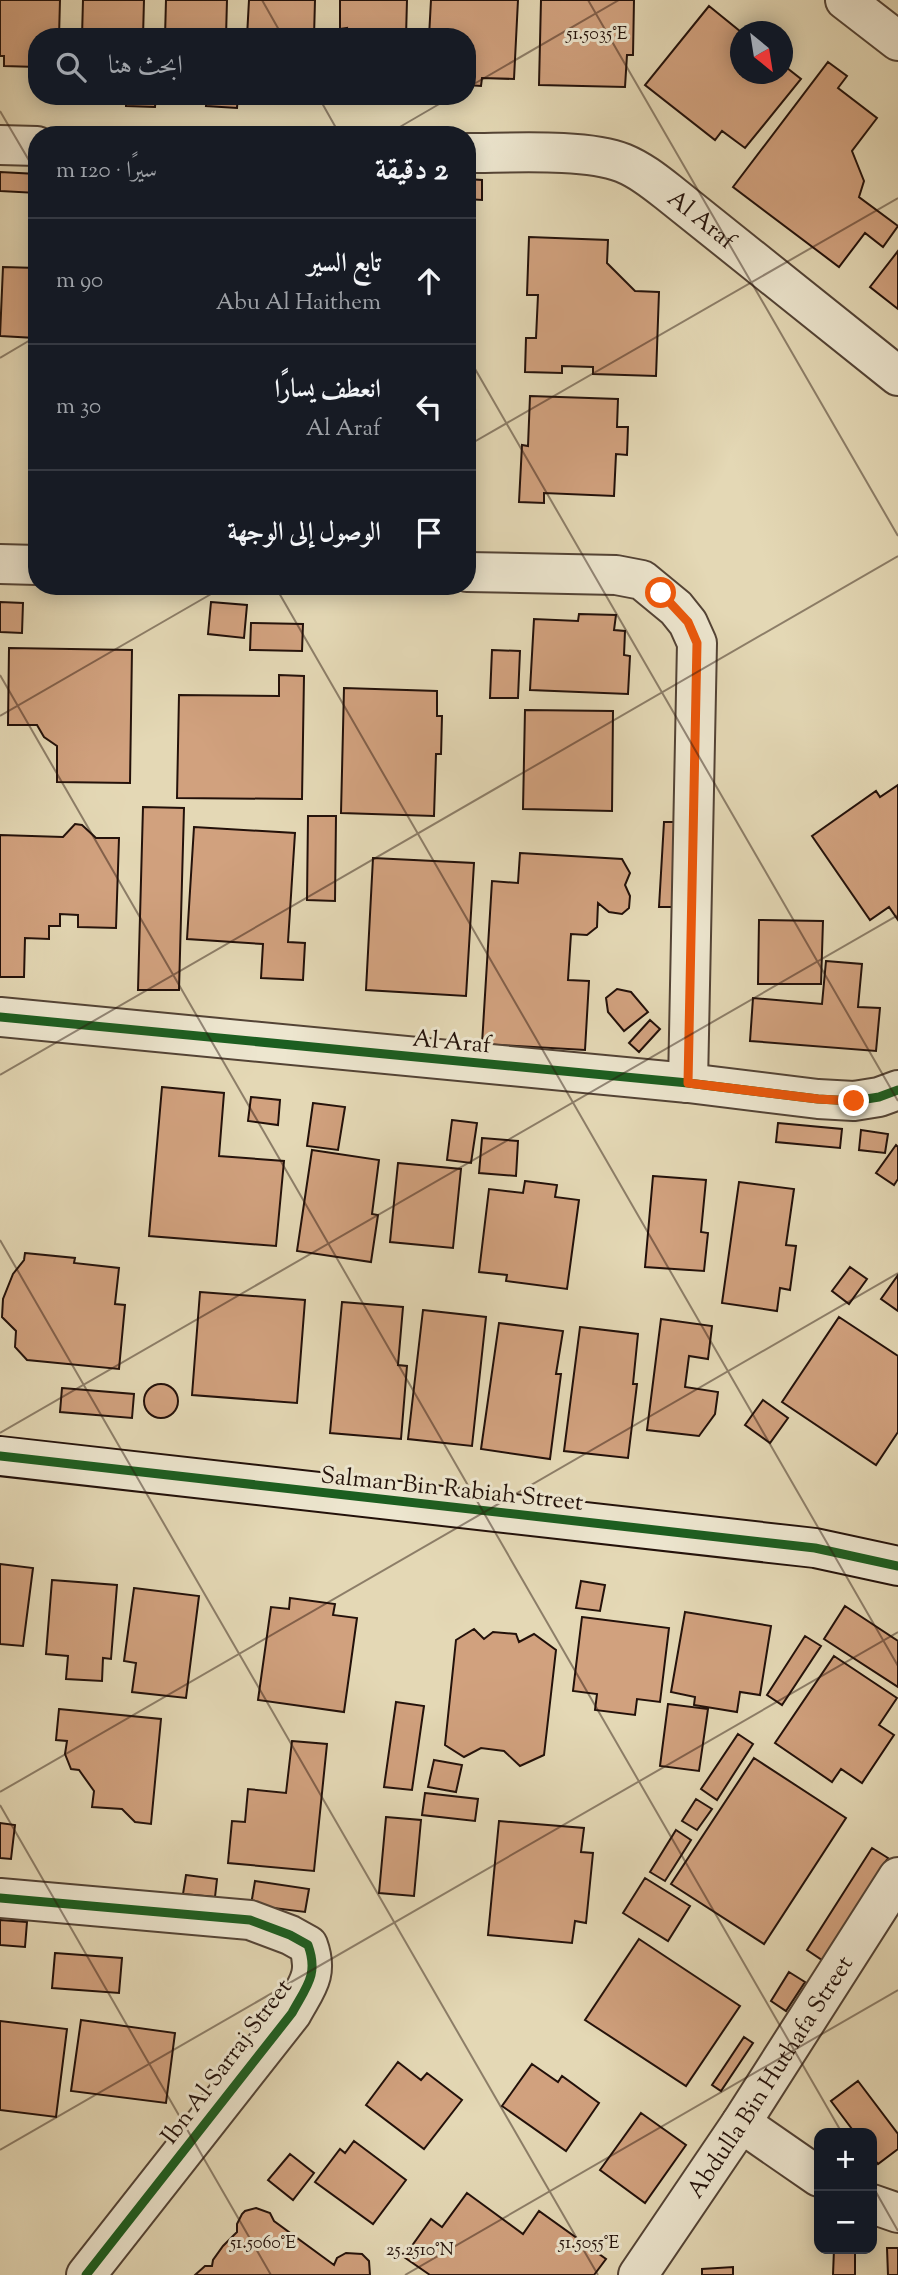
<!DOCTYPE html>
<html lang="ar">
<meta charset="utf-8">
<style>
:root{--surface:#171b24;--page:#242831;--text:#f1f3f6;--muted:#9ea1a6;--line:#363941}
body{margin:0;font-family:"Sorts Mill Goudy",Amiri,serif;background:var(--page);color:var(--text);direction:rtl}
.controls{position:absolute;right:21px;bottom:21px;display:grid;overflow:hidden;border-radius:14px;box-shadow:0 4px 18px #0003}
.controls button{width:63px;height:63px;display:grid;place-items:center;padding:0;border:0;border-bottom:2px solid var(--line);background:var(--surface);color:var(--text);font:35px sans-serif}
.compass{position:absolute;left:730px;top:21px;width:63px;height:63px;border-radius:50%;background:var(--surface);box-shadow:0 4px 18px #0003;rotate:150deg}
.stop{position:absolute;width:21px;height:21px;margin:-16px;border:5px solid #ea580c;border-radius:50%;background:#fff}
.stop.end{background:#ea580c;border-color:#fff;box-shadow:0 2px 7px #0008}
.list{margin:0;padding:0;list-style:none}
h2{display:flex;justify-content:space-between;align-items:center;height:91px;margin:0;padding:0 28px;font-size:30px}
h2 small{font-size:23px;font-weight:400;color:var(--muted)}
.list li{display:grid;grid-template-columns:46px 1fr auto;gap:21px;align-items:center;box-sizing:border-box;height:126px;padding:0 28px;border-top:2px solid var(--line)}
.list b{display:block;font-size:26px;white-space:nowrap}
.list p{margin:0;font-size:23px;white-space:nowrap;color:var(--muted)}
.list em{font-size:23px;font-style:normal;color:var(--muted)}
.icon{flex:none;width:38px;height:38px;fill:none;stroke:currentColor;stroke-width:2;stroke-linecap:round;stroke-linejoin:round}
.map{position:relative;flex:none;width:898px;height:2275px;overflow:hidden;direction:ltr}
.search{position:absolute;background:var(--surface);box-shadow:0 4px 18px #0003;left:28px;top:28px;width:448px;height:77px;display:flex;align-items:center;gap:18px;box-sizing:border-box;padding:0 24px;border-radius:28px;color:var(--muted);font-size:26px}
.panel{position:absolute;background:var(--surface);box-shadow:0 4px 18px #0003;left:28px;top:126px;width:448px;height:469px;border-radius:28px;direction:rtl}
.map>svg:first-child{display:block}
.building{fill:#d1a17e;stroke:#23110a;stroke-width:2}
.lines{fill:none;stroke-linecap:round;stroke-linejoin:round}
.street-casing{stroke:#534335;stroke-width:42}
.secondary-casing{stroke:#23110a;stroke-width:42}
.street{stroke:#ede6cf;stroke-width:38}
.secondary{stroke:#ede6cf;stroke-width:38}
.cycleway-casing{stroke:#ede6cf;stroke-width:13}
.cycleway{stroke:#1b5e20;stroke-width:9}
.route{stroke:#ea580c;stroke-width:9}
.ticks{fill:none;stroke:#23110a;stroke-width:2;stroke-opacity:0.45}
.labels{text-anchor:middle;stroke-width:6;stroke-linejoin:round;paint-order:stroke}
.street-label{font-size:24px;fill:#23110a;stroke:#ede6cf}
.ticks-label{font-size:18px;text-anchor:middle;fill:#23110a;stroke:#ede6cf;stroke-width:6;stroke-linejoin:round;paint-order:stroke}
</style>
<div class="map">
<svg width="898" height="2275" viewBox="0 0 898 2275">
<rect width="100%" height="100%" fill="#e4d8b5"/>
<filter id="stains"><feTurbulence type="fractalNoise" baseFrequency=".00286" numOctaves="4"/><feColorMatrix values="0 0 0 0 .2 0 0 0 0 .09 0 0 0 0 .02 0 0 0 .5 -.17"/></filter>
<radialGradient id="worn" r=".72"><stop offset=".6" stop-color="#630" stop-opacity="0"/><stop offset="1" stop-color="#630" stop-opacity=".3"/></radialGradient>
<path class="building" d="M0,0H60L59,37H37V67L4,66V56H0Z
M83,0H144L143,37H82Z
M166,0H227L226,37H165Z
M249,0H315L314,37H247Z
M340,0H407L406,37H346L347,28L340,29Z
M431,0H518L514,79L482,78L481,86L467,85V37H429Z
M541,0H634L633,55H627L625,87L539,85Z
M709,6L741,32L740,74H782V64L801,79L745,148L722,131L715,140L645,85Z
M828,62L847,76L838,88L877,118L852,151L864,181L859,197L898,226L883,247L865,233L839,267L733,187Z
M126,96H156L155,107L126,106Z
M207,96H238L237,108L206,106Z
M0,172L37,174V193L0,191Z
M467,179L482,180V200L467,199Z
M529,237L608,240L607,263L635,291L659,292L656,376L593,374V367L562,366V373L525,372L526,338H536L538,295H527Z
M467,248H472L470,317H467Z
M898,251V309L870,287Z
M3,267L37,268V397L32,396L35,338L0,336Z
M530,396L618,399L617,427H628L627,455L616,454L614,496L544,493V503L519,502L522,445L528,446Z
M467,409L475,410L471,458L467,470Z
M0,602L23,603L22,633L0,632Z
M211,602L247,605L244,638L208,634Z
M579,614L616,615L614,630L625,631L624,655L630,656L628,694L530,690L534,619L578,621Z
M251,623L303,624L302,651L250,650Z
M9,648L132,650L130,783L57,782V746L44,737L37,725H8Z
M492,650L520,651L518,698H490Z
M279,675L304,676L302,799L177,798L179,695L279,696Z
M344,688L437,691V716H442L441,754H436L434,816L341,813Z
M525,710L613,711L612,811L523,809Z
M898,785V920L889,907L870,920L812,836L876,791L880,797Z
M143,807L184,808L179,990H138Z
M308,816H336L335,901L307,900Z
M664,822H678L673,907H659Z
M75,824L82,825L96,838H119L116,928L78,927V915L60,914V926H49V939L25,938L24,977H0V835L63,837Z
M194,827L295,833L288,942L305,943L303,980L261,978L263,944L187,939Z
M520,853L622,859L630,873L625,885L630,896L629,908L622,914L609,912L598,903L597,927L587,935L571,934L568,980L589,981L585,1050L482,1044L492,881L518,883Z
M373,858L474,863L466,996L366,990Z
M759,920L823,921L821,984H758Z
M826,961L862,964L858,1007L880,1008L876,1051L750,1041L753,998L822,1004Z
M617,989L631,992L648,1012L624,1031L608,1012L606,998Z
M650,1020L660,1029L639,1052L629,1043Z
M162,1087L224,1093L219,1156L284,1161L276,1246L149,1236Z
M251,1097L280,1100L278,1125L248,1121Z
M313,1103L345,1107L338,1150L307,1146Z
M452,1120L477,1123L471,1163L447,1160Z
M778,1123L842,1129L840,1148L776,1142Z
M861,1130L888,1134L885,1153L859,1150Z
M482,1138L518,1141L516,1176L479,1173Z
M896,1145L898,1147V1179L894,1185L876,1173Z
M312,1150L379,1160L372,1214L378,1215L371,1262L297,1251Z
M398,1163L461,1169L453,1248L390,1242Z
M653,1176L706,1180L701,1232L708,1233L704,1271L645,1267Z
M525,1181L557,1185L555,1197L579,1200L567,1289L506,1281L507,1275L479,1272L489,1189L523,1193Z
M739,1182L794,1189L786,1245L796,1246L790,1290L780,1288L777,1311L722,1303Z
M25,1253L75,1258L74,1263L119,1268L115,1304L125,1305L119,1369L27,1360L15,1347L16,1331L2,1317L3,1299L13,1274L24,1260Z
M850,1267L867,1279L849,1304L832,1291Z
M898,1275V1311L881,1299Z
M200,1292L305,1300L297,1403L192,1395Z
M342,1302L403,1307L398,1365L407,1366L401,1439L330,1433Z
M423,1310L486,1317L472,1446L408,1439Z
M839,1317L898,1356V1432L876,1465L782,1402Z
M661,1319L712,1326L708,1359L689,1356L685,1387L718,1392L715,1414L699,1436L647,1430Z
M499,1323L563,1331L556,1374H561L550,1459L481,1449Z
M580,1327L638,1334L633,1384H637L628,1458L564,1451Z
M144 1401a17 17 0 1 1 34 0a17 17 0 1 1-34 0Z
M62,1388L134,1394L132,1418L60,1412Z
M763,1400L788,1418L770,1443L745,1425Z
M0,1564L33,1568L23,1646L0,1644Z
M52,1580L117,1585L111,1659L103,1658L102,1681L66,1679L68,1656L46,1654Z
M581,1581L605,1585L600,1611L576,1608Z
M134,1588L199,1596L186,1698L132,1692L136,1663L124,1661Z
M290,1598L335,1604L333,1615L357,1618L344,1712L258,1700L271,1607L289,1609Z
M845,1606L898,1641V1687L824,1639Z
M685,1612L771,1626L760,1695L740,1692L737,1712L694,1705L695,1697L671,1692Z
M582,1617L669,1628L660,1702L637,1699L635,1715L595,1710L597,1694L573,1691Z
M474,1629L484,1639L493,1632L516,1634L519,1642L534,1634L556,1650L544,1755L520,1766L504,1751L481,1748L464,1757L445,1745L456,1640Z
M805,1636L821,1646L782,1705L767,1695Z
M834,1656L897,1698L879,1725L894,1735L862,1783L841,1769L832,1782L775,1743Z
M396,1702L424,1706L412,1790L384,1787Z
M668,1704L708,1709L699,1771L660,1766Z
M59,1709L161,1719L151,1824L135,1822L122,1809L92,1807L94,1791L79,1770L71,1769L65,1754L67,1741L56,1740Z
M738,1734L753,1744L717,1800L701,1789Z
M292,1741L327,1744L314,1871L228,1863L232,1821L245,1822L248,1789L286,1793Z
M754,1758L846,1818L764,1944L671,1884Z
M434,1760L462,1765L456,1792L428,1787Z
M425,1793L478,1799L475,1821L422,1815Z
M696,1799L712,1809L697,1830L682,1821Z
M386,1817L421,1820L414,1896L379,1893Z
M499,1821L584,1828L581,1852L593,1853L586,1923L575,1921L572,1943L488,1935Z
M0,1823L15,1825L11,1859L0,1858Z
M676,1830L691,1840L665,1881L650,1872Z
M872,1848L888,1858L822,1960L807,1950Z
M186,1875L217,1879L215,1897L183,1894Z
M645,1878L690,1906L668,1941L623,1913Z
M255,1881L309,1889L305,1912L251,1905Z
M0,1920L27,1922L25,1947L0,1945Z
M639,1939L740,2006L686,2086L585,2020Z
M55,1953L122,1958L119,1993L52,1988Z
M789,1972L805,1982L786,2011L771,2001Z
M81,2020L175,2033L166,2103L71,2091Z
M0,2021L67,2029L56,2117L0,2110Z
M744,2037L753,2043L721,2091L712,2085Z
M398,2062L421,2080L427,2073L462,2100L424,2149L366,2105Z
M532,2064L558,2082L562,2076L599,2103L566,2151L502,2106Z
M858,2081L898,2134V2149L878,2164L872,2156V2133H855L831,2101Z
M641,2113L686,2145L645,2203L600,2170Z
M354,2141L406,2180L373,2224L315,2182L340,2149L345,2153Z
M290,2154L314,2173L293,2200L268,2180Z
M467,2193L523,2234L539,2211L606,2259L594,2275H430L404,2257L431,2219L442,2227Z
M256,2208L270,2213L274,2221L334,2265L337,2258L346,2253L362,2254L369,2261L370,2275H195L205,2266H212L213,2260L223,2246L237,2232V2224L242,2214L245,2211Z
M887,2248H898V2275H888Z
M834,2249H855V2275H833Z
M733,2267V2275H702V2269Z"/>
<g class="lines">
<defs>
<g id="street">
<path d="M845,0L898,41"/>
<path d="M0,145L37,146"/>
<path id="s1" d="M467,153C509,153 586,148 623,163C640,170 654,181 668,192L898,376"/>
<path d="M0,564L37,565"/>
<path d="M467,572L616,575L642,580L676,608L688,623L697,643L688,1083"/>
<path d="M0,1017L688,1083L818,1099L854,1101L879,1097L898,1090"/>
<path d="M0,1898L250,1920L290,1935L308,1945C319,1975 306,1987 292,2013L86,2275"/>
<path d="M741,2123L819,2177"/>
<path d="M872,2204L898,2213"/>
<path id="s2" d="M638,2275L741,2123L898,1877"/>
</g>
<path id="secondary" d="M0,1456L815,1548L898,1566"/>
</defs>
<use href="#street" class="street-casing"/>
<use href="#secondary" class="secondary-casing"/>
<use href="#street" class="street"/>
<use href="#secondary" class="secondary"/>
<defs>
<path id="cycleway" d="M0,1017L688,1083L818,1099L854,1101L879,1097L898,1090
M0,1456L815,1548L898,1566
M0,1898L250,1920L290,1935L308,1945C319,1975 306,1987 292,2013L86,2275"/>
</defs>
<use href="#cycleway" class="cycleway-casing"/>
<use href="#cycleway" class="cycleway"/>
</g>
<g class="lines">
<path class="route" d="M661,593L688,622L697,643L688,1083L818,1099L854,1101"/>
</g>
<path class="ticks" d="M262,0L283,37M588,0L898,536M467,88L619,0M318,96L340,135M0,111L37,174M386,135L453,96M467,355L898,1101M0,358L37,336M467,446L898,198M275,586L898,1666M0,675L842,2133M0,716L225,586M0,1075L898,556M0,1240L598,2275M0,1433L898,915M0,1792L898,1273M0,1805L271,2275M0,2150L898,1632M872,2185L898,2231M405,2275L898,1990"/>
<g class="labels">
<g class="street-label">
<text dy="8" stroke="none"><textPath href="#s1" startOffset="254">Al Araf</textPath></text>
<text transform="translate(452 1041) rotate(5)" y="8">Al Araf</text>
<text transform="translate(452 1488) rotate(6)" y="8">Salman Bin Rabiah Street</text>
<text transform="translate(226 2061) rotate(-53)" y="8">Ibn Al Sarraj Street</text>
<text dy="8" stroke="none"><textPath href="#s2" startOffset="238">Abdulla Bin Huthafa Street</textPath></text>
</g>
</g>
<g class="ticks-label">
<text x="597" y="39">51.5035°E</text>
<text x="263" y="2248">51.5060°E</text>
<text x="589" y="2248">51.5055°E</text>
<text x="420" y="2255">25.2510°N</text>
</g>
<rect width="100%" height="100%" filter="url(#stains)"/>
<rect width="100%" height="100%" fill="url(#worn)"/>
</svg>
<div class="controls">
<button>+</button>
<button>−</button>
</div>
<svg class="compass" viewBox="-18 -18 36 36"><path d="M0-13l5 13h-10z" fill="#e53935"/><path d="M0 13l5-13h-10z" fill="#9ea1a6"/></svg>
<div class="stop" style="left:661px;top:593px"></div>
<div class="stop end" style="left:854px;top:1101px"></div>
<div class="search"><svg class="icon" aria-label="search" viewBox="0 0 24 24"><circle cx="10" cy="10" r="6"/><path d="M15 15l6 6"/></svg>ابحث هنا</div>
<section class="panel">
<h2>2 دقيقة<small>سيرًا · 120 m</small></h2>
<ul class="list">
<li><svg class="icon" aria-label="ahead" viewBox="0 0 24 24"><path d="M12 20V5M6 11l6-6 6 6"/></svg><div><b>تابع السير</b><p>Abu Al Haithem</p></div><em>90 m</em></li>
<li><svg class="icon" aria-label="left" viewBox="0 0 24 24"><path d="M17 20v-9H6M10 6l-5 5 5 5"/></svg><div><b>انعطف يسارًا</b><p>Al Araf</p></div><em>30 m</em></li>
<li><svg class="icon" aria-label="arrive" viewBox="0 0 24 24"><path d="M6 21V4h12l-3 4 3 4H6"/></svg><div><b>الوصول إلى الوجهة</b></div></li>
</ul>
</section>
</div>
